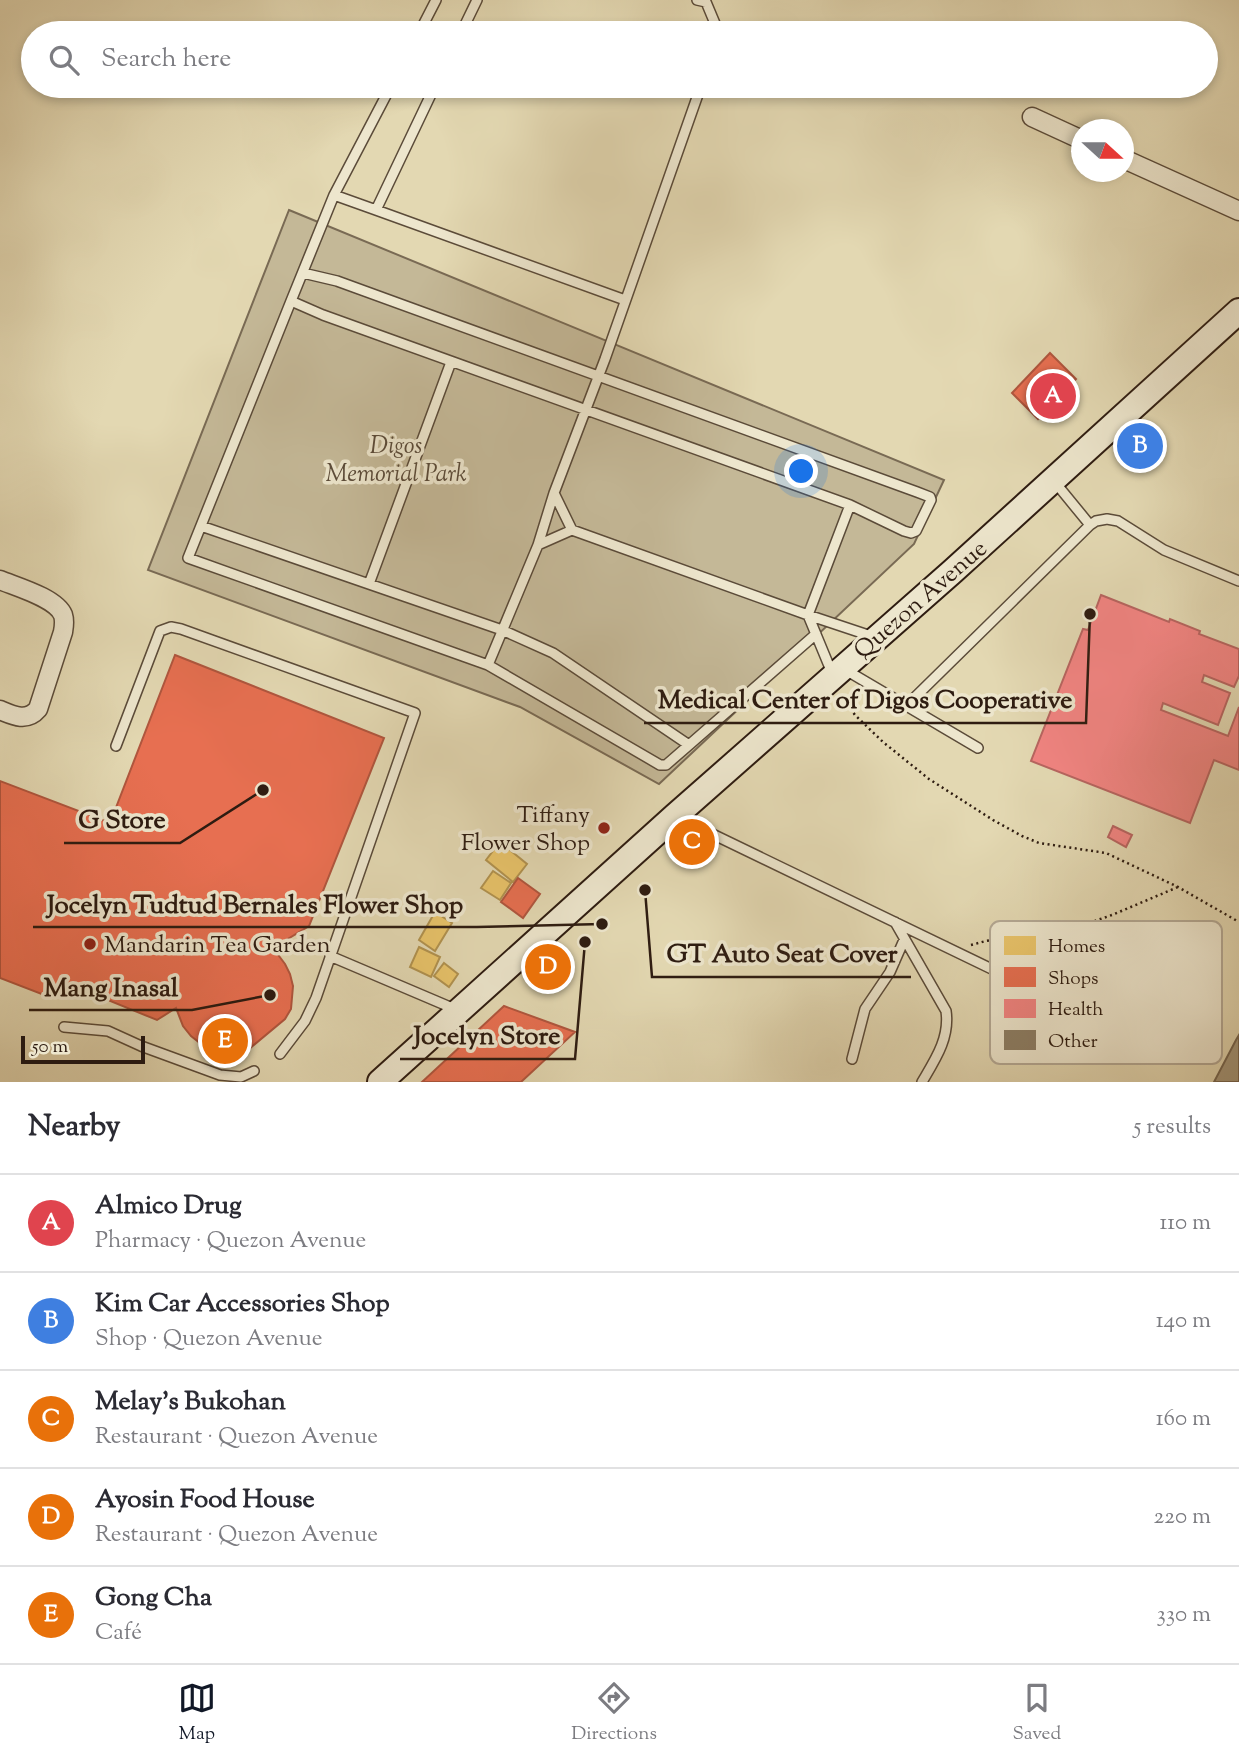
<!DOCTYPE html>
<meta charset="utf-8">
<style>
:root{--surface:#fff;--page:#f7f7f7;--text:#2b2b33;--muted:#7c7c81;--line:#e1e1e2;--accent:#111827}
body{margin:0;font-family:"Sorts Mill Goudy",serif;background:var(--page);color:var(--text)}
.compass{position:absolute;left:1071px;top:119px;width:63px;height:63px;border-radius:50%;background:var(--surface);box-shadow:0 4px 10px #0003;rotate:111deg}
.scale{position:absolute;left:21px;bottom:18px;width:124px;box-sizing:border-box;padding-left:7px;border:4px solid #2e1c11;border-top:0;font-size:19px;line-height:24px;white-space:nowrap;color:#2e1c11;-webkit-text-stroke:5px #ede6cd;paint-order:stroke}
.you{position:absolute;left:802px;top:472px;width:24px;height:24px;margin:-18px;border:5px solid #fff;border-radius:50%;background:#1a73e8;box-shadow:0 0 0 10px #1a73e833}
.badge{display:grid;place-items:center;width:46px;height:46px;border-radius:50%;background:var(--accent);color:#fff;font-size:23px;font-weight:700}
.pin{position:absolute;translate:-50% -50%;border:4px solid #fff;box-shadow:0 2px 7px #0006}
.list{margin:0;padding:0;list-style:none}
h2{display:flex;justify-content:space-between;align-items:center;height:91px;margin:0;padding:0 28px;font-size:30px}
h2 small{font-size:23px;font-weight:400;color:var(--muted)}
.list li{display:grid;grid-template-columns:46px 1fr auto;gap:21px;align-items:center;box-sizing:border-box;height:98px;padding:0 28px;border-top:2px solid var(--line)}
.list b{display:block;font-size:26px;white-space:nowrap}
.list p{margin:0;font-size:23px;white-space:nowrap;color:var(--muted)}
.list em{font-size:23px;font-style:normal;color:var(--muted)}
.icon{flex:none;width:38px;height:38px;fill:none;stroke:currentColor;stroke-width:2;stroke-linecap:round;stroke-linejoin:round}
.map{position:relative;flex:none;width:1239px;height:1082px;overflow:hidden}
.search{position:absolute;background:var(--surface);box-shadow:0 4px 10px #0003;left:21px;right:21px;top:21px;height:77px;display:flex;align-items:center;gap:18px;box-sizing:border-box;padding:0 24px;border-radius:38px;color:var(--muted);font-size:26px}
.sheet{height:581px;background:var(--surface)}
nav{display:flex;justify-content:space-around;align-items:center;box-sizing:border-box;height:98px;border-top:2px solid var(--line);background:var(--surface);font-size:19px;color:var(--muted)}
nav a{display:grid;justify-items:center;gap:4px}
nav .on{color:var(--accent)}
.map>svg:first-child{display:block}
.green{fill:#c4b897;stroke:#796a54;stroke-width:2}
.water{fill:#a5987b;stroke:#756651;stroke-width:2}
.homes{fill:#e9c46a;stroke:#b1924f;stroke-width:2}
.shops{fill:#e76f51;stroke:#b0563e;stroke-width:2}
.health{fill:#f28482;stroke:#b76560;stroke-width:2}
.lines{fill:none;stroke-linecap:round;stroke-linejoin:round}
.service-casing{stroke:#5b4b39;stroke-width:12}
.minor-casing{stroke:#5b4b39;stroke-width:21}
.secondary-casing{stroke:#2e1c11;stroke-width:28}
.path{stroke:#2e1c11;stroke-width:2.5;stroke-dasharray:2 3.5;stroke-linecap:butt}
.service{stroke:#ede6cd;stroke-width:9}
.minor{stroke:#ede6cd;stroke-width:18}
.secondary{stroke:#ede6cd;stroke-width:24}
.poi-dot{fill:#8f2418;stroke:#ede6cd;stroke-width:2.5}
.labels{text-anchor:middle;stroke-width:7;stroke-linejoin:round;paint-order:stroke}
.park-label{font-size:24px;font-style:italic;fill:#5b4b39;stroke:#ede6cd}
.street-label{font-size:24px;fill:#2e1c11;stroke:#ede6cd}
.poi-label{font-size:24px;fill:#2e1c11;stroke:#ede6cd;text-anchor:end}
.key{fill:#ede6cd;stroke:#b4a995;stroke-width:2}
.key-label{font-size:19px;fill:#2e1c11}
.leader{fill:none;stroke:#2e1c11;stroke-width:2.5}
.callout-dot{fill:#2e1c11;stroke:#ede6cd;stroke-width:2.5}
.callout-label{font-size:26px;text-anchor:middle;font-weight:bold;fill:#2e1c11;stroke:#ede6cd;stroke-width:7;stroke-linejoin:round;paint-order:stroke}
</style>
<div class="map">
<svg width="1239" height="1082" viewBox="0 0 1239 1082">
<rect width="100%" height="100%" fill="#e3d8b2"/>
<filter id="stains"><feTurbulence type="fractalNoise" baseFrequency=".00286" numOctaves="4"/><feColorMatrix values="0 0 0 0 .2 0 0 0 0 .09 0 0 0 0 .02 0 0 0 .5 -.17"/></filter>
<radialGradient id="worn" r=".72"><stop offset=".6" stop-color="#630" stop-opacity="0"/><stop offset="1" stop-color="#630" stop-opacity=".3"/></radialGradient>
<path class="green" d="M289,210L944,480L914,544L659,784L520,707L148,570Z"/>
<path class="water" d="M1239,1035V1082H1214L1236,1040Z"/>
<path class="homes" d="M500,842L527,864L513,882L486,860Z
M493,871L511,883L500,900L481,888Z
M435,912L452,923L435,951L419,940Z
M419,947L440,957L431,977L410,967Z
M444,963L458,974L449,987L434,976Z"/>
<path class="shops" d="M1050,353L1076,379L1038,419L1012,393Z
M175,655L384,738L309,926L273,948L285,964L290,974L293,986L291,1009L285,1019L243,1054L225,1053L213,1049L201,1044L191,1036L183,1026L176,1008L157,1020L86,991L52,998L0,978V781L110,823Z
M518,878L540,894L523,918L501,902Z
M504,1006L575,1032L521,1082H422Z"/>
<path class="health" d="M1101,595L1169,622L1170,619L1200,631L1199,634L1239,649V676L1234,687L1204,675L1202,682L1230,693L1218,725L1163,703L1161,710L1228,736L1239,707V770L1214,760L1190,823L1031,761L1083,629L1088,630Z
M1113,826L1132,835L1126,847L1108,837Z"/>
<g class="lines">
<defs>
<path id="service" d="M697,0L706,2L719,33
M419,33L436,0
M461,33L477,0
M435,86L376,210L625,300
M376,210L334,195L391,86
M303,273L337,281L917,492L930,497L931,500L916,531L911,533L904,531L850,505L323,315L291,301L188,558L488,665L660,765H666L689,745L816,634
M291,301L334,195
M1054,481L1090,525
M201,526L502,630L553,653L689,745
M572,530L808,615L874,637
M538,545L554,493
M369,584L451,362
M488,665L538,545L572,530L554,493L605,359L701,86
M844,669L978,748
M832,673L808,615L850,505
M906,706L1090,525L1096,521L1107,519L1118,521L1164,550L1239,581
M116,746L160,631L171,627L181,629L415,713L316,998L305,1021L280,1054
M677,817L1058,1001C1086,1020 1051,1063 1025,1042C1020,1038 1018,1033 1017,1027C1016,1014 1020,997 1021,983
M895,922L946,1011C950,1038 935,1060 922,1082
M330,956L457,1010
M64,1027L108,1031L141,1046L220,1075L241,1077L254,1071
M852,1059L865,1009L890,972L904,940"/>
<path id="minor" d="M1032,117L1082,140
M1124,159L1239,211
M0,580C17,587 56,598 63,615C65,621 64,626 63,632L38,709C27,722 14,716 0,710"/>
<path id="secondary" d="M380,1082L675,816L953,571L1239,311"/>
</defs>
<use href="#service" class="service-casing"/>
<use href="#minor" class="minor-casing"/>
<use href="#secondary" class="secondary-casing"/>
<path class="path" d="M841,695L855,715L883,742L929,779L993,820L1022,836L1039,843L1106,853L1178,887L1239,922
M971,945L986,941L1032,934L1061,924L1089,923L1112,915L1178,887"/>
<use href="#service" class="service"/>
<use href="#minor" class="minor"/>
<use href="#secondary" class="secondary"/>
</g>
<g class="poi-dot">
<circle cx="604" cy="828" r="7"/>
<circle cx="90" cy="944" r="7"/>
</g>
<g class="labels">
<g class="park-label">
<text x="396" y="453">Digos<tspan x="396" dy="28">Memorial Park</tspan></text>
</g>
<g class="street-label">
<text transform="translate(920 599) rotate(-41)" y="8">Quezon Avenue</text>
</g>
<g class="poi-label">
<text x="590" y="822">Tiffany<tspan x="590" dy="28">Flower Shop</tspan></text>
<text x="104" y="952" text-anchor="start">Mandarin Tea Garden</text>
</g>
</g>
<rect x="990" y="921" width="232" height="143" rx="10" class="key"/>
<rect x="1004" y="936" width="32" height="19" fill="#e9c46a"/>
<rect x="1004" y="967" width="32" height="20" fill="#e76f51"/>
<rect x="1004" y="999" width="32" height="19" fill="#f28482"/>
<rect x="1004" y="1030" width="32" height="20" fill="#8c7e65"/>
<g class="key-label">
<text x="1048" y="952">Homes</text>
<text x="1048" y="984">Shops</text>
<text x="1048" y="1015">Health</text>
<text x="1048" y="1047">Other</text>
</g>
<path class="leader" d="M1090 614L1086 723H644M263 790L180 843H64M602 924L477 927H33M645 890L652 977H911M270 995L192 1010H29M585 942L575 1059H400"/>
<g class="callout-dot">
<circle cx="1090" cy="614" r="7"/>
<circle cx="263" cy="790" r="7"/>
<circle cx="602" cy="924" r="7"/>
<circle cx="645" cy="890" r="7"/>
<circle cx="270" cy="995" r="7"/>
<circle cx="585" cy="942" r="7"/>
</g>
<g class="callout-label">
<text x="865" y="708">Medical Center of Digos Cooperative</text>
<text x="122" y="828">G Store</text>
<text x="255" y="913">Jocelyn Tudtud Bernales Flower Shop</text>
<text x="782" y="962">GT Auto Seat Cover</text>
<text x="111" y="996">Mang Inasal</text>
<text x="487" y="1044">Jocelyn Store</text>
</g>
<rect width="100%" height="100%" filter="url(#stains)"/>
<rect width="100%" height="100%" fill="url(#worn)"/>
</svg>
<svg class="compass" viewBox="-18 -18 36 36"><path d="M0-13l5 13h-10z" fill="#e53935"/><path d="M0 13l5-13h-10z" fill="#7c7c81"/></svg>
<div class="scale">50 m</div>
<div class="you"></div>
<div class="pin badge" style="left:1053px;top:396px;background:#e0444e">A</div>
<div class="pin badge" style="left:1140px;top:446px;background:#3f7fe0">B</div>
<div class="pin badge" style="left:692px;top:842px;background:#e8710a">C</div>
<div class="pin badge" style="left:548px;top:967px;background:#e8710a">D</div>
<div class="pin badge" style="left:225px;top:1041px;background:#e8710a">E</div>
<div class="search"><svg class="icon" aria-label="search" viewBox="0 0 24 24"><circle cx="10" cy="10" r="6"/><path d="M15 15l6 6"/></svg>Search here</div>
</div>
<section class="sheet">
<h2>Nearby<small>5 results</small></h2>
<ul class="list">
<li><span class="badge" style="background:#e0444e">A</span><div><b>Almico Drug</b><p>Pharmacy · Quezon Avenue</p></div><em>110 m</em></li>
<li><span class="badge" style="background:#3f7fe0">B</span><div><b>Kim Car Accessories Shop</b><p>Shop · Quezon Avenue</p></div><em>140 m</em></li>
<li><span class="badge" style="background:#e8710a">C</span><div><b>Melay's Bukohan</b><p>Restaurant · Quezon Avenue</p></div><em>160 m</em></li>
<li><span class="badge" style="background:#e8710a">D</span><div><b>Ayosin Food House</b><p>Restaurant · Quezon Avenue</p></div><em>220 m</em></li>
<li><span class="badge" style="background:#e8710a">E</span><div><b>Gong Cha</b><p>Café</p></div><em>330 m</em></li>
</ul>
</section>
<nav>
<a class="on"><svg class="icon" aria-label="map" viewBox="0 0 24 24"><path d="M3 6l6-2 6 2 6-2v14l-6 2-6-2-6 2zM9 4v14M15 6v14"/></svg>Map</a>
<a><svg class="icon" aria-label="directions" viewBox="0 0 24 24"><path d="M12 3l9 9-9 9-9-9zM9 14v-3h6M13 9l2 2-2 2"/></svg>Directions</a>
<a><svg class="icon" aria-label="saved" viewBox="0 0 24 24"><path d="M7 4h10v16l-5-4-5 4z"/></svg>Saved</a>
</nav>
